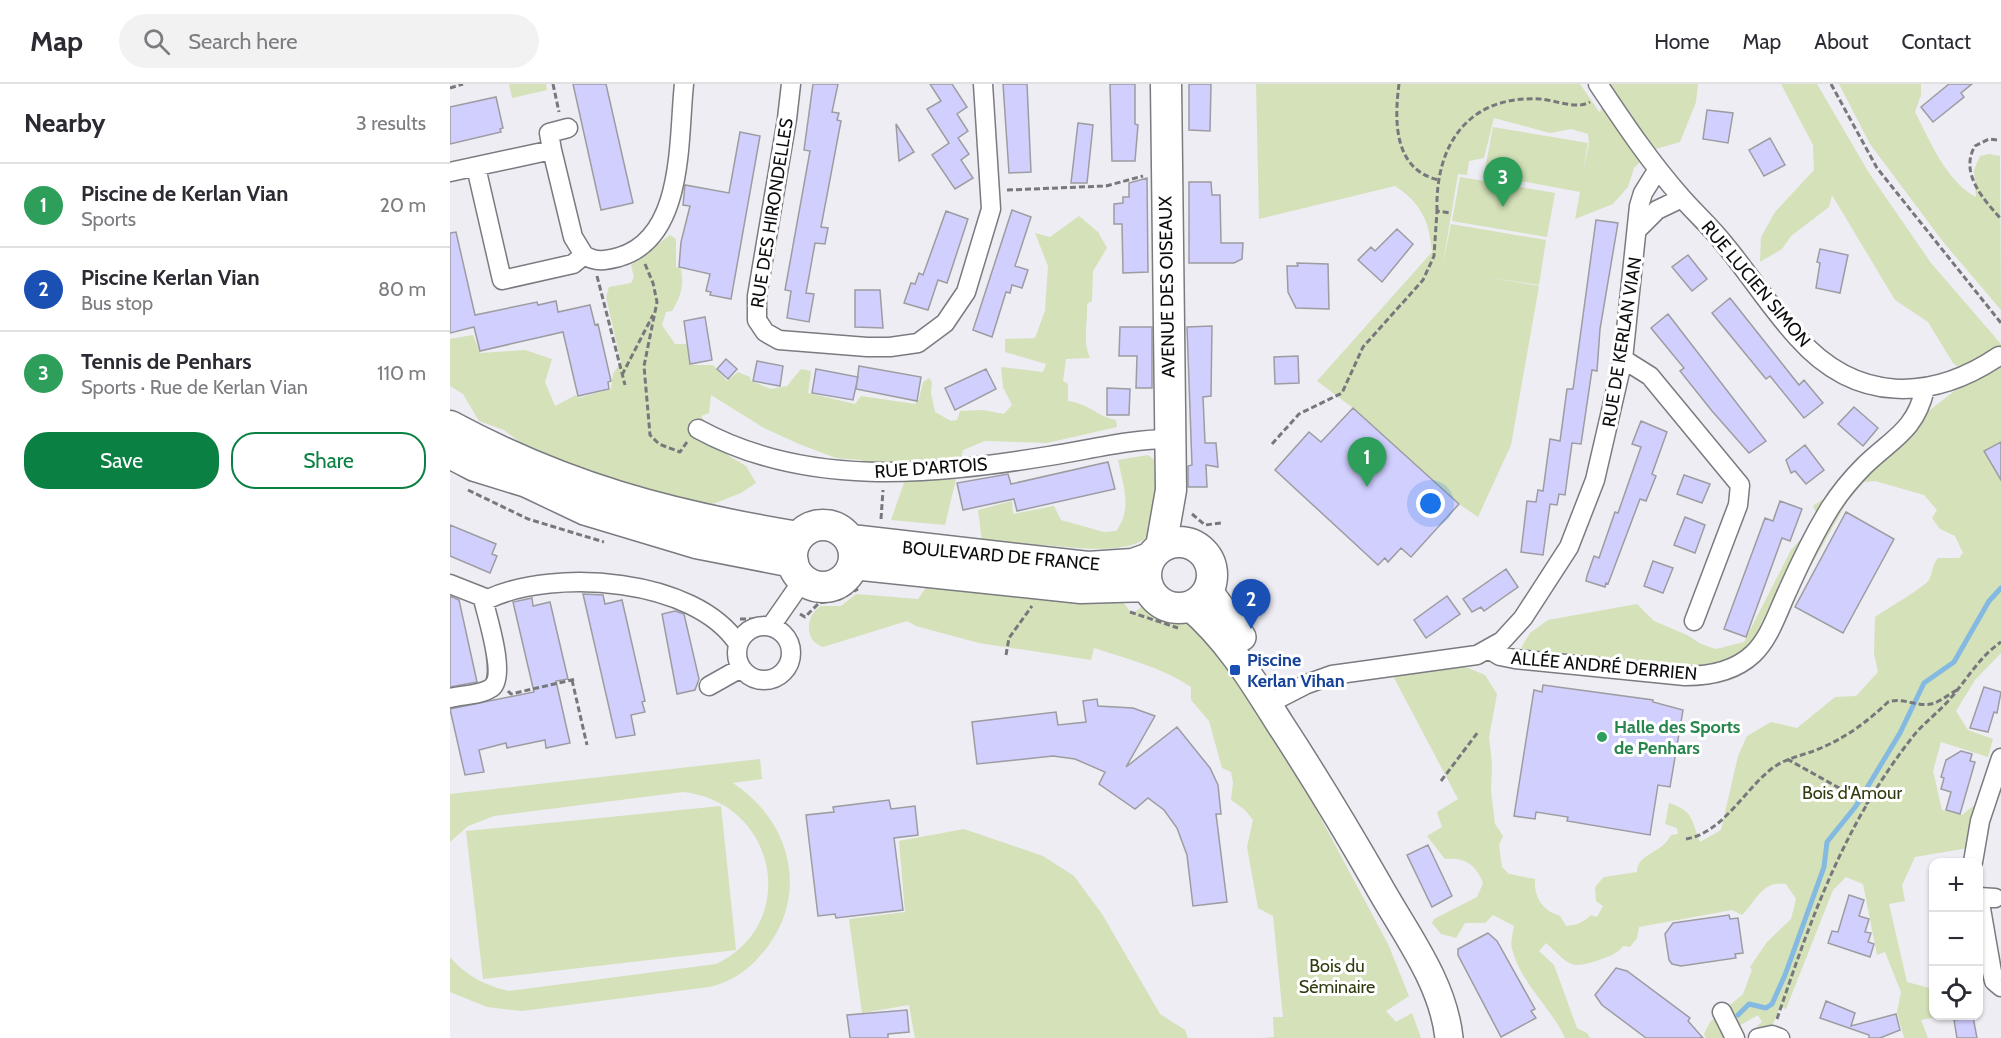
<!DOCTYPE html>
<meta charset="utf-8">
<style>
:root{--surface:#fff;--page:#f2f2f3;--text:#2b2b33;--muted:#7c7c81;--line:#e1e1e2;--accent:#0b8043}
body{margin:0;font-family:Cabin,sans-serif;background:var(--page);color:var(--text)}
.controls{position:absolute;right:18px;bottom:18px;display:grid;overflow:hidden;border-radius:12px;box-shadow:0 2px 4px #0004}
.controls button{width:54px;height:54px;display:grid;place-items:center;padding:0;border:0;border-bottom:2px solid var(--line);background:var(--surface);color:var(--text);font:30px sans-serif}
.you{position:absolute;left:981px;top:420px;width:21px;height:21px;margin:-15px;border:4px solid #fff;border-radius:50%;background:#1a73e8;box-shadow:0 0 0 9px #1a73e833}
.badge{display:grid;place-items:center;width:39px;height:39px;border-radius:50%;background:var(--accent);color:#fff;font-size:20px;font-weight:700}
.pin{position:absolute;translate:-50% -50px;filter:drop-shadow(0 2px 3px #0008)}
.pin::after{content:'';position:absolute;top:32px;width:21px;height:18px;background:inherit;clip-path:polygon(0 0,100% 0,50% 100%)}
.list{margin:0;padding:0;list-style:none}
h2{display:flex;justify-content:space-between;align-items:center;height:78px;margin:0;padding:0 24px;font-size:26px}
h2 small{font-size:20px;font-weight:400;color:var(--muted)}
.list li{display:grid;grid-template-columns:39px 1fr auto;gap:18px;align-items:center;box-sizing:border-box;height:84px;padding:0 24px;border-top:2px solid var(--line)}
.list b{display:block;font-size:22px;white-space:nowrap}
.list p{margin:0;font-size:20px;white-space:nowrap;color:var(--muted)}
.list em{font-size:20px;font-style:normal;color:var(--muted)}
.actions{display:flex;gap:12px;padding:18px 24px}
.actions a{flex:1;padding:14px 0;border:2px solid var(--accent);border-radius:24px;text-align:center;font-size:21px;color:var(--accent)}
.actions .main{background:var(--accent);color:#fff}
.icon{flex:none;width:33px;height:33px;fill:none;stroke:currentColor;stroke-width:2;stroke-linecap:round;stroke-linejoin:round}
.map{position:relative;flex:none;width:1551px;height:954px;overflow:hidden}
header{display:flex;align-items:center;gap:36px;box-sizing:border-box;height:84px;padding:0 30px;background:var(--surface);border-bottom:2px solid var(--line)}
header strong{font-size:28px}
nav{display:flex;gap:33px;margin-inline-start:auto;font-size:21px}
.search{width:420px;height:54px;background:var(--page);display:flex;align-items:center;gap:15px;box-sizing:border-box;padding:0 21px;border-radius:33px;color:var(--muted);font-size:22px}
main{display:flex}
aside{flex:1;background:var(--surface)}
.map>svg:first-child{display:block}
.green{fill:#d4e1b9}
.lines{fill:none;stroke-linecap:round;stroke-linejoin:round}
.stream{stroke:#84bae2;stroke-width:5}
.building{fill:#d1cffe;stroke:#9c9ca1;stroke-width:1.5}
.street-casing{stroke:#7a7b80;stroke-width:21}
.secondary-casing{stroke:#7a7b80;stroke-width:30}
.primary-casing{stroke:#7a7b80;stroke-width:33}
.path{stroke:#78787c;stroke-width:3;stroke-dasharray:6 3;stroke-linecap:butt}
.street{stroke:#fff;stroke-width:18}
.secondary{stroke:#fff;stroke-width:27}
.primary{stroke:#fff;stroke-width:30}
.transit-dot{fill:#1a4fb4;stroke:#fff;stroke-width:2}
.leisure-dot{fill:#2e9e5b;stroke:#fff;stroke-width:2}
.labels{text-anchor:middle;stroke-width:6;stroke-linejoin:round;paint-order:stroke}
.street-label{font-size:18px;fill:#0d0d0f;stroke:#fff}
.transit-label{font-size:18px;font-weight:bold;fill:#164399;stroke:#fff;text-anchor:start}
.leisure-label{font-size:18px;font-weight:bold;fill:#27864d;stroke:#fff;text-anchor:start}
.park-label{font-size:18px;fill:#303b0f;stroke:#fff}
</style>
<header>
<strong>Map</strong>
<div class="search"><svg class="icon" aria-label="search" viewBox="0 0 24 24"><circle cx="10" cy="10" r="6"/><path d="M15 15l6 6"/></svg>Search here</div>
<nav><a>Home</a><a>Map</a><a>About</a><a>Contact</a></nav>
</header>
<main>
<aside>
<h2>Nearby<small>3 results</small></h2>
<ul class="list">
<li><span class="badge" style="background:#2e9e5b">1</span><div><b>Piscine de Kerlan Vian</b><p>Sports</p></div><em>20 m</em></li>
<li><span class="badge" style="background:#1a4fb4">2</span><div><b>Piscine Kerlan Vian</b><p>Bus stop</p></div><em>80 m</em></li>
<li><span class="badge" style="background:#2e9e5b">3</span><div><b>Tennis de Penhars</b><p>Sports · Rue de Kerlan Vian</p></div><em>110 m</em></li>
</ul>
<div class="actions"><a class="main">Save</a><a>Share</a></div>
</aside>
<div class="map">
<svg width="1551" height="954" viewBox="0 0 1551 954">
<rect width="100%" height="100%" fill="#ededf3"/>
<path class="green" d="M59,0H96L97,6L62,14Z
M806,0H1130L1150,29L1157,4L1155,0H1248L1246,18L1230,58L1202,66L1184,84L1178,103L1163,120L1125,135L1130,108L1034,90L1043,43L1138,59L1133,88L1139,60L1138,50L1121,45L1100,49L1044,34L1034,74L1019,77L1017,91L1008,90L992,185L1001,140L1096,156L1089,201L1037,193L1089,202L1061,361L1028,433L1009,420L903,324L867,297L982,168C979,137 972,120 945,102L809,135Z
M1331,0H1367L1419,89L1481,179L1551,260V569L1525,596L1506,627L1518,646L1543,655L1538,673L1491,658L1483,687L1492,726L1512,731L1528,718L1518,764L1465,773L1452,801L1455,817L1439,820L1457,898L1483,905L1484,932H1491L1471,936L1478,954H1454L1447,928L1451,908L1435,868L1427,871L1413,800L1396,793L1383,806L1336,925L1330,923L1322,942L1306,943L1312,938L1308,931L1287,943L1278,954H1256L1254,950L1260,938L1293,910L1302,886L1300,883L1317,858L1341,835L1346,815L1336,800C1311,797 1308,815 1292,831L1282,826L1189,843L1187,854L1180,863L1173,862C1166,871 1159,872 1149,876C1118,887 1118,878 1096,859L1089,867L1104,881L1127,944L1137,949L1140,954H1115C1101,923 1071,900 1062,865C1060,859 1063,849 1064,842L1043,831L1035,839H1015L1006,854L991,850L982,839L984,835L1027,813L1033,799C1026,780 1014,773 995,775L977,752L992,743L987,728L1008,715L942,590L1011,581L1035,591L1047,610L1039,653L1042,680L1041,707L1045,740L1053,752L1049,761L1052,783L1059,790L1085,795C1084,814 1092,826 1110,832L1116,842C1126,841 1133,839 1141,831L1147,833L1153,822L1146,817L1145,803L1154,793L1187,788C1187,769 1212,770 1221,751L1228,750L1227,744L1215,740L1219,719C1244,727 1241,736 1250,758L1271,746L1288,672L1297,652L1321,638L1347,644L1385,613L1406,612L1428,588L1424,570L1425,533C1435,526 1476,502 1479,496C1483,488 1482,481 1488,474H1509L1513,469L1505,452L1490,445L1482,434L1487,426L1474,411L1425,397L1414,398L1398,416L1341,517L1313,575L1288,593L1275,598L1108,589L1070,572L1072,562L1080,549L1098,536L1187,520L1204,537L1237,551L1251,560L1266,565L1294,558L1341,466L1369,435L1363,422L1389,404L1412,379L1521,294L1503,279L1478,238L1445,216L1382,111L1379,123L1341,152L1332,165L1310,178L1311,153L1325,128L1364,86L1363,61Z
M1389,0H1471V11L1465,28C1480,57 1496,97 1526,113L1524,86L1530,72L1539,70L1550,72L1551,226L1494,159L1420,60Z
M1010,93L1105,109L1097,153L1002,137Z
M629,132L648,148L657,164L643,187L642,217L637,220C638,240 632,256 640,274L616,275L613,297L618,300V317C642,321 646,332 666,336L667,343L597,359L535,357L513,366L495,441L441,436L461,379L446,378L423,383L411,376L386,374L349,360L314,344L261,311L259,329L251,332L257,341L251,355L296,382L306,399L291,409L255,423L166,408L116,378L75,362L54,346L29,337L13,310L0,302V255L23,251L30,269L75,266L102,275L95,298L105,322L126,311L128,314L161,305L163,290L171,278L156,213L159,203L181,199L184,193L181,181L220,151L226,155V183L231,185C234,202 231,212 222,227L216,228L212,241L225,260H236L240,281H263L277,297L288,288L300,293L301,297L321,305L337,302L351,285L361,287L358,309L405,320L411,312L465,320L469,315L473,298L479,294L482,298L481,309L485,328L501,337L507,336L510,327L533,326L554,330L562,321L553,303L551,283L593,288L596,280L555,268V255L585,254L595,227L598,182L585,149L600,153Z
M698,371L706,377C706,395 710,418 707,436C699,478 621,462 591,461C571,460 553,470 533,465L528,426L562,417L563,430L604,422L611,436L654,448L666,447C683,425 673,401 668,376Z
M478,501L659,511L673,518L682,530L693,522L739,530L822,643L938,860L959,912L936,927L946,938L962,929L971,954H812L824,953L823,933H833L823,832L808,824L797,763L803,736L795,726L781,716L783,698L781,688L772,684L759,637L741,616V603C711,583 678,575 644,564L641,576L529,559L466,542L457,537L373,563C354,557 355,531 371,522H391L406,510L468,515Z
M310,675L312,695L283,699C344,739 361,817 309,873C296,888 278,899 259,903L72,927L37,923L0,908V873C16,892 36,902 59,907L266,880C351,840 327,718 233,708L44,732L18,742L0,758V710Z
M271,722L286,866L33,895L16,747Z
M514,745L593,772L624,792L652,830L710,930L735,946L738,954H465L459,921L412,929L399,835L455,828L449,757Z"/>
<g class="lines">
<path class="stream" d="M1288,931L1299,920L1316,924L1322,920L1335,891L1374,783L1377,758L1406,722L1450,649L1474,599L1504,578L1539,517L1551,504"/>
</g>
<path class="building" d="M123,0H156L183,119L151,126Z
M363,0H388L382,28L389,29L387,36L391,37L371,143L378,144L375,160L365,159L356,209L364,210L359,238L337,234L341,207L335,206L360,67L354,66Z
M480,0H502L517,23L507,30L518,47L508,54L519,70L511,76L523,94L505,105L482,71L499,59L477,25L491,17Z
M553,0H577L581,88L559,89Z
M660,0H685V40L688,41L685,77H662Z
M739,0H761L760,47L739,46Z
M1499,0H1522L1511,9L1514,13L1483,38L1471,23Z
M46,13L53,44L50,45L51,48L0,60V23Z
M1257,26L1283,29L1278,59L1253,55Z
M628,39L643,41L637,99H621Z
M446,40L464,68L449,77Z
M290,48L310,52L281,215L260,211L261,208L256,207L260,190L229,183L231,158L240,122L233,121L235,101L279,109Z
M1320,54L1335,81L1314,92L1299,66Z
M697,94L698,188L673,189L672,140H664V120L673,119V113H679V99Z
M739,98H761L762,111H770L771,159H793L792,175L784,179H739Z
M562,126L581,133L565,182L578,186L572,204L562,201L560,209L556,208L542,253L523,246Z
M496,127L518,135L497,199L488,196L478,226L454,219L461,199L465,200L469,189L473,191Z
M1146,136L1168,139L1150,245L1147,287L1142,286L1131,360L1122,359L1115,411L1109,410L1107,421L1100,420L1093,471L1071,468L1077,417L1086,418L1088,406L1093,407L1100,355L1110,357L1117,305H1123Z
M947,145L963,160L932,198L908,176L921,163L925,167Z
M6,148L25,231L87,218L88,221L106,217L108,228L140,221L145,241L148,240L161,297L158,298L159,305L128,312L113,248L30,267L24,243L0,249V149Z
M1370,165L1398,171L1390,209L1366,204L1370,179L1367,178Z
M1238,171L1257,195L1242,207L1222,183Z
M847,179L878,180L879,225L846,224L838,208L837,182H848Z
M405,206H430L433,244L405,243Z
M1280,214L1349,301L1354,296L1373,319L1354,334L1320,292L1316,295L1262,229Z
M1218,230L1316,357L1299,369L1262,327L1230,287L1234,284L1201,244Z
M255,233L262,276L240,280L234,237Z
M762,242L761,312L753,313L755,359H766L768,383L756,381L757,403H738V382L742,381L737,243Z
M670,243H702V304H686L687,272H669Z
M848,272L849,299L825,300L824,273Z
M276,275L287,285L278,295L267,285Z
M307,277L333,282L330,302L303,297Z
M409,282L471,293L467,317L406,305Z
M366,285L408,293L403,316L362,309Z
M536,285L546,305L505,326L495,304Z
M657,304L680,305L679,331H657Z
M1404,323L1428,344L1413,362L1388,340Z
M903,324L1009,420L961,473L951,464L938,478L935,474L928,481L825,386L859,348L871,358Z
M1191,337L1217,348L1202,390L1206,392L1196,417L1190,415L1158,500L1156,499L1155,503L1136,497L1137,492L1144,472L1149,474L1165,428L1168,429L1191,363L1182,360Z
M1551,358V396L1534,367Z
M1355,361L1374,386L1356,400L1345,387L1341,389L1336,376Z
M658,378L665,405L567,427L564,415L513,426L507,399L558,390L561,400Z
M1234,391L1260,400L1252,419L1227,410Z
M1330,417L1352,425L1340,457L1332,454L1296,553L1274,545L1315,434L1323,437Z
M1396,428L1444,455L1393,549L1345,523Z
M1235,433L1255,441L1245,469L1224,461Z
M0,441L46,460L42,470L47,472L40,489L0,472Z
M1203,477L1223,484L1213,509L1194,502Z
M1056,485L1068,503L1034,527L1031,523L1022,528L1013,515Z
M133,510L153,511L155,520L172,516L195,617L192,618L195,628L181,631L185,651L166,654Z
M0,512L9,516L27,598L0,603Z
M997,512L1010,530L976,554L964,536Z
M82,514L83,522L100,518L118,595L106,597L120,659L96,664L95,656L57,664L56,659L29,666L34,688L15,691L0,625L84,608L63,518Z
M225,527L234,530L249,595L245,606L227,610L212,530Z
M1093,601L1203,616V618L1233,626L1220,703L1208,701L1200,751L1117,737L1118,733L1086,728L1085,735L1064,732L1084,606L1092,608Z
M1534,603L1551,608L1547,629L1544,628L1538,648L1520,644Z
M647,615L648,622L683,624L705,632L676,683L727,643L760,684L768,701L771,730H766L777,818L743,822L737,771L727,744L714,726L698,714L685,725L649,700L655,688L625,675L603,672L527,680L522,638L606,628L608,641L636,638L633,617Z
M1511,667L1522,670L1520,677L1525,678L1510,730L1496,726L1501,708L1491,705L1494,694L1491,693L1496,676Z
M439,716L441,725L465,722L468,751L444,754L453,826L386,834L385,830L368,832L356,731L384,728L383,723Z
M978,761L1002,812L982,823L957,771Z
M1399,811L1414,816L1409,832L1419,835L1415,848L1421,849L1418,858L1424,860L1420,873L1378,859L1382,847L1388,848Z
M1279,831L1280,835L1288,834L1293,869L1285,870L1286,874L1231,882L1222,880L1219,876L1215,850L1223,839Z
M1038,849L1047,857L1085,925L1081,927L1086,934L1051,953L1008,871V865Z
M1166,884L1177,887L1240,934L1238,937L1253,954H1196L1152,921L1145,911Z
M1376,917L1405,929L1401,942L1446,930L1450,946L1430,954H1419V951L1370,934Z
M457,926L459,948L438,950V954H400L397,931Z
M1523,933L1527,954H1507L1504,936Z"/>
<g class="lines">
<defs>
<path id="street" d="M341,0L337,35L307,212V236L315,248L329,256L417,263H440L468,259L495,239L516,208L541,125L533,0
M1148,0C1174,39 1200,78 1232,114C1246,130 1262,144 1275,161C1300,191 1321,225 1348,254C1406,319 1481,318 1549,272
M102,66L99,49L118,44
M0,88L102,66L123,153L134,171L123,180L52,196L26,83
M1189,144L1207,126L1232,114
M134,171C146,179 157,176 169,173C235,154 228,55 234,0
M1173,275L1200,292L1290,401L1288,421L1244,537
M248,345C356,404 481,391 599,372C638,366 680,355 720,355
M0,500L38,515C105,484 245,494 288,560
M287 569a27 27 0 1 1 54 0a27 27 0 1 1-54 0Z
M321,542L353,496
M1040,566L1050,572L1065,575L1235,592C1258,592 1285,587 1303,570C1320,554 1328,527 1338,506C1350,479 1364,450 1380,424C1389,410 1402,394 1414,382C1443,354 1465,347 1475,305
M259,602L291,584
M0,614C12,611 31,611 41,604C57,594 37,532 33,515
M818,620L857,600L882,591L1027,571L1052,557L1073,534L1119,463L1145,396L1173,275L1189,122L1193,109L1208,85
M1523,778L1530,737L1551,674
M1545,814L1529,813L1542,888L1544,897L1551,903
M1272,928L1285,954
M1308,954L1322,951L1330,954"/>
<path id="secondary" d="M758,506L792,553
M739,522C778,555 803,597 830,640C864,692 896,745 927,799C954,848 993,897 999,954"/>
<path id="primary" d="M0,342C115,404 220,432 348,453
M0,369L25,382L77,398L136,426L246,459L343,478
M342 472a31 31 0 1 1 62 0a31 31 0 1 1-62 0Z
M401,456L638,483L683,480L700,474
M696 491a33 33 0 1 1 66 0a33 33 0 1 1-66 0Z
M711,463L721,406L716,0
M403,480L631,504L698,502"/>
</defs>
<use href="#street" class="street-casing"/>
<use href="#secondary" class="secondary-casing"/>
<use href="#primary" class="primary-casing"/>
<path class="path" d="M103,0L109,28
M949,0C944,38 944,86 989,96
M1381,0L1427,84L1551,239
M0,4L13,0
M1547,56L1539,55L1525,62C1509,89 1534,116 1551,135
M557,106L656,102L693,92
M987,127C985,60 1019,11 1090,15C1105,16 1126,26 1140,18
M195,180L203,199L207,218L194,282L200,351L209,360L230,368L237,358
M147,192L175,301
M172,291L203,231
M822,360L849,330L892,309L913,263L973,196L984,172L987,127L1001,129
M18,406L78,435L154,458
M742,430L755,441L771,439
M431,435L433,406
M680,528L728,544
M350,530L355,533L369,519L388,516L408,505
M290,535H304
M556,571L559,554L582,522
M122,596L137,661
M58,607L61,610L126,595
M1337,675L1418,720
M991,697L1028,648
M1236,755C1272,749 1294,707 1320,686C1336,673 1353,672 1371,664C1397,653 1418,637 1438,618C1453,613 1467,623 1481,620C1490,618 1499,610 1507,606
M1327,935C1361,834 1394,741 1461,655C1472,640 1487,630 1499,616C1517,596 1528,574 1551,558"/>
<use href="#street" class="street"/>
<use href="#secondary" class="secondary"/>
<use href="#primary" class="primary"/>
</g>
<rect class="transit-dot" x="779" y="580" width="12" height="12" rx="3"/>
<circle class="leisure-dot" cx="1152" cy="653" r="6"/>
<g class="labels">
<g class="street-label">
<text transform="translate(322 129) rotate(-81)" y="6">RUE DES HIRONDELLES</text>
<text transform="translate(1306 200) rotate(50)" y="6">RUE LUCIEN SIMON</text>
<text transform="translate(717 203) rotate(-91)" y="6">AVENUE DES OISEAUX</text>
<text transform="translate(1172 258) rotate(-81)" y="6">RUE DE KERLAN VIAN</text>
<text transform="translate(481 384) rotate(-4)" y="6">RUE D'ARTOIS</text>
<text transform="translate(551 472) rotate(5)" y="6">BOULEVARD DE FRANCE</text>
<text transform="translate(1154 582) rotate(5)" y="6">ALLÉE ANDRÉ DERRIEN</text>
</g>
<g class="transit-label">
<text x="797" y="582">Piscine<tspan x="797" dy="21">Kerlan Vihan</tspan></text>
</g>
<g class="leisure-label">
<text x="1164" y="649">Halle des Sports<tspan x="1164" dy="21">de Penhars</tspan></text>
</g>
<g class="park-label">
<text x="1402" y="715">Bois d'Amour</text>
<text x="887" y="888">Bois du<tspan x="887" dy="21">Séminaire</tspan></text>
</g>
</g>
</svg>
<div class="controls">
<button>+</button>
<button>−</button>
<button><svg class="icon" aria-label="locate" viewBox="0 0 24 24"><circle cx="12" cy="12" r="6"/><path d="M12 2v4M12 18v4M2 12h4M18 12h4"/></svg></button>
</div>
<div class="you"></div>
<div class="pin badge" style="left:917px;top:403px;background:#2e9e5b">1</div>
<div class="pin badge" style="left:801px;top:545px;background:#1a4fb4">2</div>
<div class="pin badge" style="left:1053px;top:123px;background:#2e9e5b">3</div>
</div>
</main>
